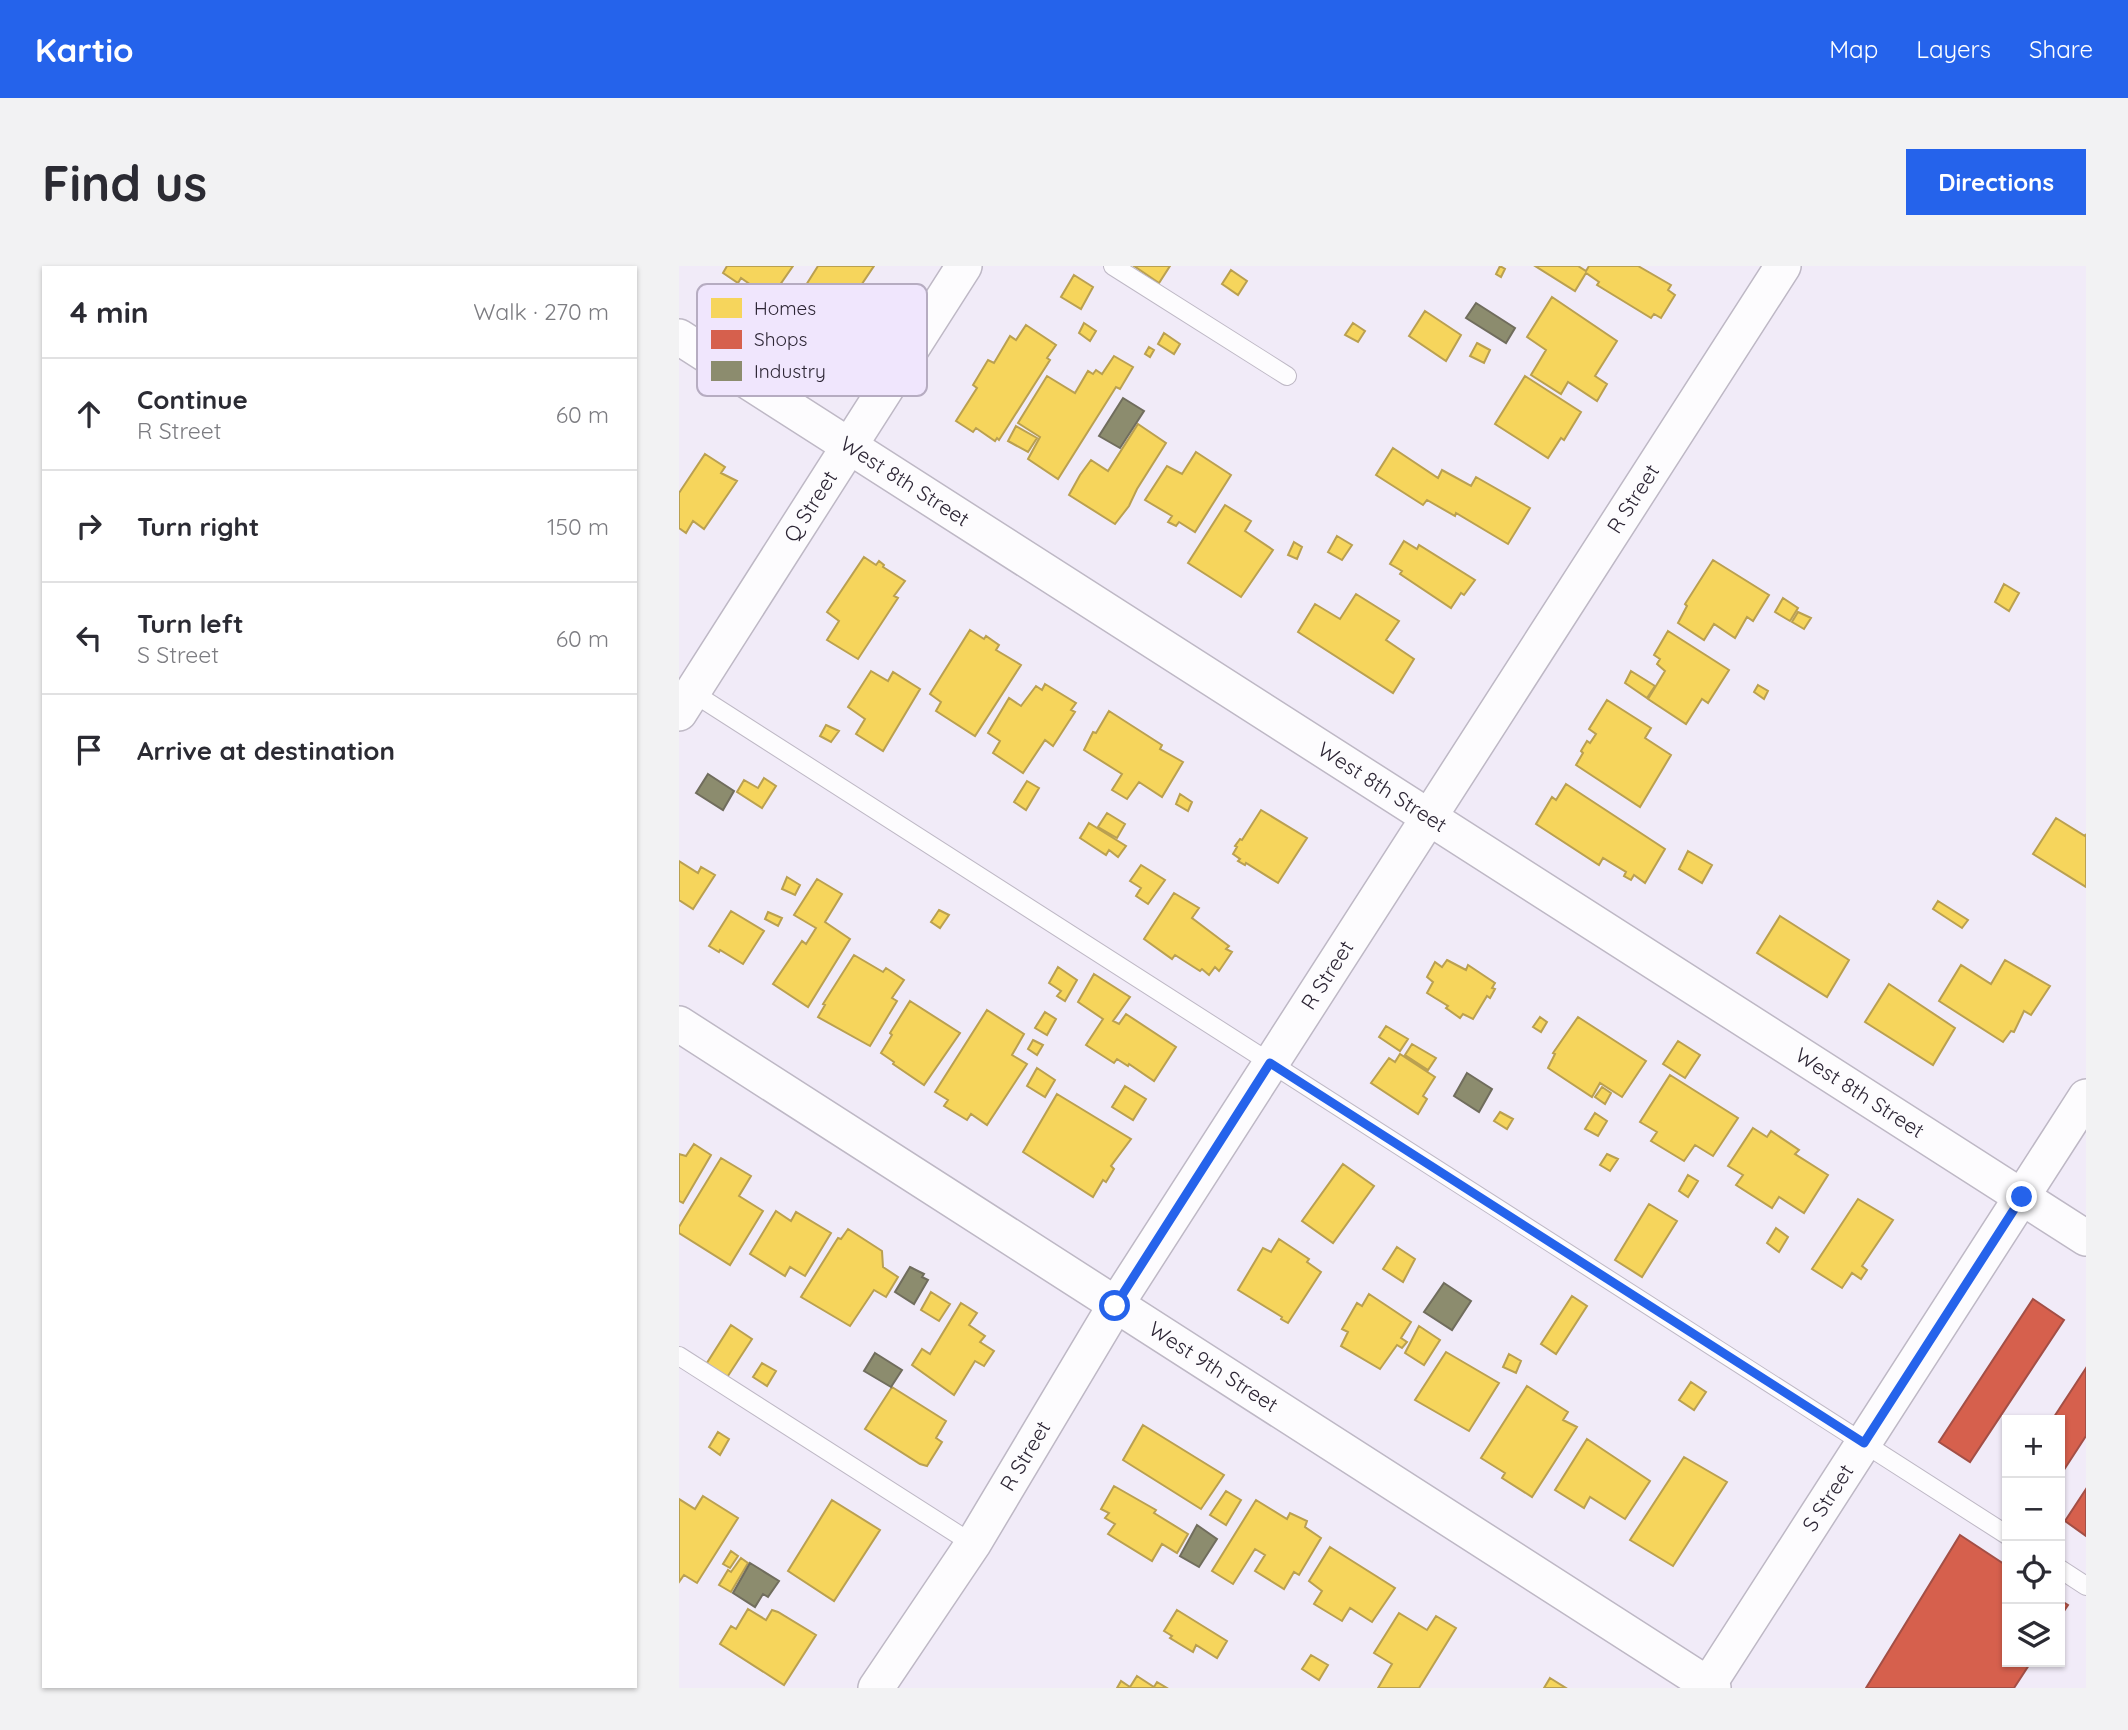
<!DOCTYPE html>
<meta charset="utf-8">
<style>
:root{--surface:#fff;--page:#f2f2f3;--text:#2b2b33;--muted:#7c7c81;--line:#e1e1e2;--accent:#2563eb}
body{margin:0;font-family:Quicksand,sans-serif;background:var(--page);color:var(--text)}
.controls{position:absolute;right:21px;bottom:21px;display:grid;overflow:hidden;border-radius:0px;box-shadow:0 2px 5px #0004}
.controls button{width:63px;height:63px;display:grid;place-items:center;padding:0;border:0;border-bottom:2px solid var(--line);background:var(--surface);color:var(--text);font:35px sans-serif}
.stop{position:absolute;width:21px;height:21px;margin:-16px;border:5px solid #2563eb;border-radius:50%;background:#fff}
.stop.end{background:#2563eb;border-color:#fff;box-shadow:0 2px 7px #0008}
.list{margin:0;padding:0;list-style:none}
h2{display:flex;justify-content:space-between;align-items:center;height:91px;margin:0;padding:0 28px;font-size:30px}
h2 small{font-size:23px;font-weight:400;color:var(--muted)}
.list li{display:grid;grid-template-columns:46px 1fr auto;gap:21px;align-items:center;box-sizing:border-box;height:112px;padding:0 28px;border-top:2px solid var(--line)}
.list b{display:block;font-size:26px;white-space:nowrap}
.list p{margin:0;font-size:23px;white-space:nowrap;color:var(--muted)}
.list em{font-size:23px;font-style:normal;color:var(--muted)}
.icon{flex:none;width:38px;height:38px;fill:none;stroke:currentColor;stroke-width:2;stroke-linecap:round;stroke-linejoin:round}
.map{position:relative;flex:none;width:1407px;height:1422px;overflow:hidden;border-radius:0px}
header{display:flex;align-items:center;gap:42px;box-sizing:border-box;height:98px;padding:0 35px;background:var(--accent);color:#fff}
header strong{font-size:33px}
nav{display:flex;gap:38px;margin-inline-start:auto;font-size:24px}
.intro{display:flex;align-items:center;justify-content:space-between;box-sizing:border-box;height:168px;padding:0 42px}
h1{margin:0;font-size:49px}
.button{padding:18px 32px;border-radius:0px;background:var(--accent);color:#fff;font-size:24px;font-weight:700}
main{display:flex;gap:42px;padding:0 42px}
aside{flex:1;background:var(--surface);border-radius:0px;box-shadow:0 2px 5px #0004}
.map>svg:first-child{display:block}
.homes{fill:#f6d55c;stroke:#baa050;stroke-width:2}
.shops{fill:#d6604d;stroke:#a34f46;stroke-width:2}
.industry{fill:#8c8c6e;stroke:#706d5d;stroke-width:2}
.lines{fill:none;stroke-linecap:round;stroke-linejoin:round}
.service-casing{stroke:#beb8c5;stroke-width:20}
.minor-casing{stroke:#beb8c5;stroke-width:38}
.service{stroke:#fdfcfe;stroke-width:18}
.minor{stroke:#fdfcfe;stroke-width:35}
.route{stroke:#2563eb;stroke-width:9}
.labels{text-anchor:middle;stroke-width:7;stroke-linejoin:round;paint-order:stroke}
.street-label{font-size:21px;fill:#2d2635;stroke:#f0e6fd}
.key{fill:#f0e6fd;stroke:#b6acc1;stroke-width:2}
.key-label{font-size:19px;fill:#2d2635}
</style>
<header>
<strong>Kartio</strong>
<nav><a>Map</a><a>Layers</a><a>Share</a></nav>
</header>
<div class="intro"><h1>Find us</h1><a class="button">Directions</a></div>
<main>
<aside>
<h2>4 min<small>Walk · 270 m</small></h2>
<ul class="list">
<li><svg class="icon" aria-label="ahead" viewBox="0 0 24 24"><path d="M12 20V5M6 11l6-6 6 6"/></svg><div><b>Continue</b><p>R Street</p></div><em>60 m</em></li>
<li><svg class="icon" aria-label="right" viewBox="0 0 24 24"><path d="M7 20v-9h11M14 6l5 5-5 5"/></svg><div><b>Turn right</b></div><em>150 m</em></li>
<li><svg class="icon" aria-label="left" viewBox="0 0 24 24"><path d="M17 20v-9H6M10 6l-5 5 5 5"/></svg><div><b>Turn left</b><p>S Street</p></div><em>60 m</em></li>
<li><svg class="icon" aria-label="arrive" viewBox="0 0 24 24"><path d="M6 21V4h12l-3 4 3 4H6"/></svg><div><b>Arrive at destination</b></div></li>
</ul>
</aside>
<div class="map">
<svg width="1407" height="1422" viewBox="0 0 1407 1422">
<rect width="100%" height="100%" fill="#f1ebf8"/>
<path class="homes" d="M48,0H114L89,36L70,23L72,19L62,12L59,17L44,7Z
M139,0H195L148,70L127,60L110,46Z
M455,0H491L480,17Z
M821,0L826,3L822,11L817,8Z
M856,0H899L907,5L910,0H959L992,19L989,24L996,29L982,52L975,48L972,52L918,19L920,16L907,7L896,25Z
M552,4L568,15L559,29L543,18Z
M395,9L414,21L402,43L382,31Z
M873,31L938,75L916,110L928,118L918,135L889,116L882,128L852,109L867,84L848,71Z
M746,45L782,69L767,95L730,70Z
M405,57L417,65L411,75L400,67Z
M674,57L686,65L679,76L666,69Z
M347,59L377,79L368,92L371,94L320,174L318,172L316,175L297,162L294,166L277,155L298,122L294,119L309,94L315,97L331,70L337,74Z
M485,67L501,78L495,88L479,78Z
M798,77L811,84L805,97L791,90Z
M470,81L475,84L471,91L466,88Z
M435,90L454,101L441,123L437,121L379,213L349,193L361,171L339,157L368,110L396,127L409,105L414,108L417,104L423,108Z
M846,110L902,146L885,174L882,172L869,192L816,158Z
M459,158L487,177L458,223L450,240L436,258L390,229L401,209L412,194L429,205Z
M337,160L358,172L349,186L329,175Z
M714,182L759,212L763,204L792,220L797,211L851,242L829,278L777,247L776,250L748,234L744,239L697,209Z
M517,186L552,209L516,266L500,256L497,260L489,256L493,250L466,234L488,200L503,208Z
M26,188L46,201L42,207L58,215L25,263L14,255L7,267L0,262V227Z
M546,239L572,255L566,265L594,284L562,331L509,297Z
M658,270L673,279L663,294L649,286Z
M725,275L738,283L740,279L796,314L785,329L782,327L772,342L721,308L723,305L711,298Z
M615,276L623,281L618,293L609,289Z
M185,291L197,299L200,295L205,299L204,301L226,315L215,330L219,332L179,393L148,374L160,355L148,346Z
M1034,294L1090,329L1074,355L1068,351L1056,372L1035,358L1025,374L999,357L1008,340L1006,338Z
M1325,318L1340,327L1330,345L1316,336Z
M677,328L720,355L707,374L735,393L714,427L619,366L636,338L661,353Z
M1104,332L1119,342L1111,355L1096,346Z
M1119,346L1132,352L1125,363L1113,356Z
M291,364L305,373L307,370L320,379L317,384L342,399L296,470L257,445L262,436L251,428Z
M989,365L1050,404L1029,437L1023,433L1007,458L969,433L986,405L978,398L981,393L975,389Z
M192,405L209,415L214,406L241,423L204,485L177,468L186,453L169,441Z
M952,405L976,420L968,432L946,417Z
M366,418L397,437L392,444L396,446L374,480L366,474L344,507L314,487L321,475L309,467L330,432L342,440L357,420L363,424Z
M1079,419L1089,425L1085,433L1075,426Z
M928,434L972,462L966,472L992,489L961,541L897,499L904,487L902,485L908,475L911,477L917,468L910,463Z
M430,445L483,479L481,483L504,496L483,531L460,516L448,533L433,524L443,508L405,484L414,466L417,467Z
M147,459L160,465L152,476L141,470Z
M85,512L97,520L83,542L58,526L65,514L79,522Z
M348,515L360,522L347,544L335,536Z
M887,518L986,583L966,617L955,609L952,614L945,610L947,606L924,592L920,599L857,558L873,531L877,534Z
M501,528L513,536L509,545L497,538Z
M582,544L628,572L599,617L567,597L566,599L559,595L561,593L554,588L558,581L556,580L561,573L563,574Z
M428,547L446,558L438,572L419,561Z
M1377,552L1406,570L1407,568V621L1354,588Z
M410,557L447,580L439,591L430,584L427,589L401,572Z
M1009,585L1033,599L1023,617L1000,603Z
M0,595L19,607L22,601L36,609L14,643L0,634Z
M462,599L486,614L469,638L457,630L462,622L451,615Z
M108,611L121,619L116,629L103,623Z
M138,613L163,628L146,656L171,673L129,741L94,718L123,675L127,678L137,662L115,649Z
M495,627L520,642L513,652L550,680L547,683L553,686L540,705L536,701L530,709L523,703L521,705L496,689L493,693L465,673Z
M1259,635L1289,654L1283,662L1254,643Z
M260,644L270,649L261,662L252,656Z
M52,645L85,665L64,698L41,684L40,686L30,680Z
M89,646L103,652L99,660L86,653Z
M1101,650L1170,694L1148,731L1078,687Z
M175,689L204,706L207,702L225,714L213,732L218,735L191,780L139,751L146,739L144,738Z
M768,694L787,704L789,699L816,717L813,722L816,723L811,732L808,730L794,753L784,748L781,752L767,742L769,740L748,727L754,716L748,711L756,696L763,701Z
M1326,694L1371,720L1352,749L1345,745L1335,766L1332,765L1324,776L1260,735L1282,699L1312,718Z
M379,701L398,714L386,735L378,730L382,725L370,717Z
M415,708L451,731L434,755L440,758L447,748L497,781L475,815L450,798L449,800L438,793L435,797L407,779L424,753L399,736Z
M1210,718L1276,762L1254,799L1186,756Z
M231,735L281,767L245,819L214,798L215,796L202,787L213,769L211,767Z
M308,744L345,768L333,789L348,798L308,859L292,848L288,854L265,840L269,834L256,826Z
M366,746L377,753L368,769L356,762Z
M861,751L868,756L862,766L854,761Z
M899,751L967,795L943,831L921,817L913,831L869,802L876,788L874,787Z
M707,760L729,773L721,785L700,771Z
M354,774L364,779L358,789L349,783Z
M999,775L1021,789L1006,812L984,798Z
M733,778L757,792L749,804L726,789Z
M721,788L756,811L744,830L748,833L739,848L692,817L710,792L716,796Z
M358,802L376,814L366,831L348,820Z
M991,809L1059,852L1034,890L1016,879L1005,895L972,875L978,866L961,856Z
M446,820L467,833L454,854L433,841Z
M923,821L932,827L926,838L916,831Z
M378,828L452,873L432,900L435,903L427,916L424,914L414,931L344,886Z
M821,846L834,853L828,863L815,855Z
M916,847L928,855L919,870L906,863Z
M1074,862L1088,871L1092,865L1120,884L1116,888L1149,909L1125,947L1100,931L1093,942L1057,919L1064,909L1049,900Z
M15,878L32,889L4,937L0,935V888L7,890Z
M928,888L939,893L931,905L921,899Z
M42,892L72,910L60,930L84,945L51,999L0,967V961Z
M664,898L695,920L654,977L623,955Z
M1009,909L1019,915L1009,931L1000,925Z
M1179,933L1214,954L1183,1000L1188,1004L1182,1013L1173,1007L1163,1022L1133,1003Z
M970,938L998,955L963,1011L936,994Z
M97,945L112,955L117,946L152,967L126,1010L111,1001L106,1010L71,988Z
M1097,962L1109,971L1100,986L1088,977Z
M169,963L203,985L204,1001L219,1011L207,1031L195,1024L171,1060L122,1031L159,972L162,973Z
M600,973L630,993L628,996L642,1006L609,1057L602,1053L603,1051L559,1024L584,982L592,986Z
M718,981L736,993L724,1016L704,1003Z
M252,1026L271,1038L260,1055L242,1044Z
M690,1028L732,1056L722,1072L728,1076L723,1082L718,1079L701,1103L662,1080L669,1066L663,1063L678,1037L683,1040Z
M893,1030L908,1040L877,1088L862,1078Z
M282,1037L298,1047L290,1059L306,1070L301,1076L315,1085L305,1100L296,1095L275,1129L233,1099L243,1083L251,1088Z
M52,1059L73,1073L47,1113L26,1100Z
M740,1060L761,1074L745,1099L726,1087Z
M767,1086L820,1117L790,1165L736,1134Z
M830,1088L842,1095L837,1107L824,1101Z
M83,1097L97,1105L88,1120L74,1111Z
M1012,1116L1027,1126L1015,1144L1000,1134Z
M848,1120L889,1146L884,1154L898,1161L853,1231L823,1212L826,1207L802,1192Z
M213,1121L267,1155L257,1172L263,1176L248,1200L241,1198L186,1163Z
M464,1159L545,1209L522,1243L444,1194Z
M39,1166L50,1173L41,1189L30,1181Z
M908,1173L971,1215L946,1253L911,1231L905,1242L876,1224Z
M1005,1191L1048,1216L994,1300L951,1274Z
M435,1220L477,1244L475,1247L509,1268L498,1287L483,1278L473,1295L429,1268L436,1258L426,1252L430,1247L422,1243Z
M547,1225L562,1234L547,1259L531,1249Z
M24,1230L59,1252L18,1317L5,1309L0,1316V1233L16,1243Z
M153,1234L201,1264L155,1335L109,1305Z
M577,1234L608,1253L611,1247L628,1255L626,1261L642,1272L620,1309L615,1306L605,1323L576,1305L586,1289L576,1283L554,1318L533,1305Z
M651,1281L716,1322L693,1356L671,1342L663,1355L635,1338L643,1325L630,1315Z
M52,1285L59,1290L51,1302L44,1298Z
M62,1292L69,1297L52,1326L40,1319L49,1304L52,1306Z
M69,1343L87,1354L93,1344L99,1346L137,1369L105,1419L41,1378L52,1360L57,1363Z
M498,1344L548,1375L538,1392L517,1379L514,1386L491,1372L493,1370L485,1365Z
M720,1347L748,1364L757,1350L777,1362L740,1422H699L713,1398L695,1387Z
M632,1389L649,1399L640,1414L623,1403Z
M458,1410L475,1421L478,1416L488,1422H438L442,1415L451,1421Z
M871,1412L887,1422H865Z"/>
<path class="shops" d="M1354,1033L1385,1054L1291,1196L1260,1176Z
M1407,1102V1170L1381,1210V1154H1373Z
M1407,1223V1270L1386,1255Z
M1281,1269L1328,1300V1396H1352L1335,1422H1187Z
M1381,1334L1389,1339L1381,1351Z"/>
<path class="industry" d="M797,37L836,62L827,77L787,52Z
M444,132L465,145L441,182L420,170Z
M29,508L55,525L44,544L17,527Z
M788,807L813,823L800,846L775,830Z
M231,1001L245,1008L243,1011L249,1014L235,1038L216,1026Z
M765,1017L792,1035L773,1064L745,1046Z
M196,1087L223,1104L212,1121L185,1105Z
M518,1259L538,1273L520,1301L501,1290Z
M71,1297L100,1315L89,1331L84,1328L76,1341L54,1327Z"/>
<g class="lines">
<defs>
<path id="service" d="M434,0L608,110
M8,423L1328,1269
M0,1090L294,1278
M1381,1303L1407,1320"/>
<g id="minor">
<path id="s1" d="M0,71L1407,972"/>
<path id="s2" d="M0,447L285,0"/>
<path id="s3" d="M0,758L1034,1422"/>
<path id="s4" d="M197,1422L294,1278L436,1040L1104,0"/>
<path id="s5" d="M1027,1422L1407,831"/>
</g>
</defs>
<use href="#service" class="service-casing"/>
<use href="#minor" class="minor-casing"/>
<use href="#service" class="service"/>
<use href="#minor" class="minor"/>
</g>
<g class="lines">
<path class="route" d="M436,1040L591,797L1185,1177L1343,931"/>
</g>
<g class="labels">
<g class="street-label">
<text dy="7" stroke="none"><textPath href="#s1" startOffset="268">West 8th Street</textPath></text>
<text dy="7" stroke="none"><textPath href="#s4" startOffset="1410">R Street</textPath></text>
<text dy="7" stroke="none"><textPath href="#s2" startOffset="245">Q Street</textPath></text>
<text dy="7" stroke="none"><textPath href="#s1" startOffset="835">West 8th Street</textPath></text>
<text dy="7" stroke="none"><textPath href="#s4" startOffset="844">R Street</textPath></text>
<text dy="7" stroke="none"><textPath href="#s1" startOffset="1402">West 8th Street</textPath></text>
<text dy="7" stroke="none"><textPath href="#s3" startOffset="635">West 9th Street</textPath></text>
<text dy="7" stroke="none"><textPath href="#s4" startOffset="276">R Street</textPath></text>
<text dy="7" stroke="none"><textPath href="#s5" startOffset="226">S Street</textPath></text>
</g>
</g>
<rect x="18" y="18" width="230" height="112" rx="10" class="key"/>
<rect x="32" y="32" width="31" height="20" fill="#f6d55c"/>
<rect x="32" y="64" width="31" height="19" fill="#d6604d"/>
<rect x="32" y="95" width="31" height="20" fill="#8c8c6e"/>
<g class="key-label">
<text x="75" y="49">Homes</text>
<text x="75" y="80">Shops</text>
<text x="75" y="112">Industry</text>
</g>
</svg>
<div class="controls">
<button>+</button>
<button>−</button>
<button><svg class="icon" aria-label="locate" viewBox="0 0 24 24"><circle cx="12" cy="12" r="6"/><path d="M12 2v4M12 18v4M2 12h4M18 12h4"/></svg></button>
<button><svg class="icon" aria-label="layers" viewBox="0 0 24 24"><path d="M12 4l9 5-9 5-9-5zM3 14l9 5 9-5"/></svg></button>
</div>
<div class="stop" style="left:436px;top:1040px"></div>
<div class="stop end" style="left:1343px;top:931px"></div>
</div>
</main>
